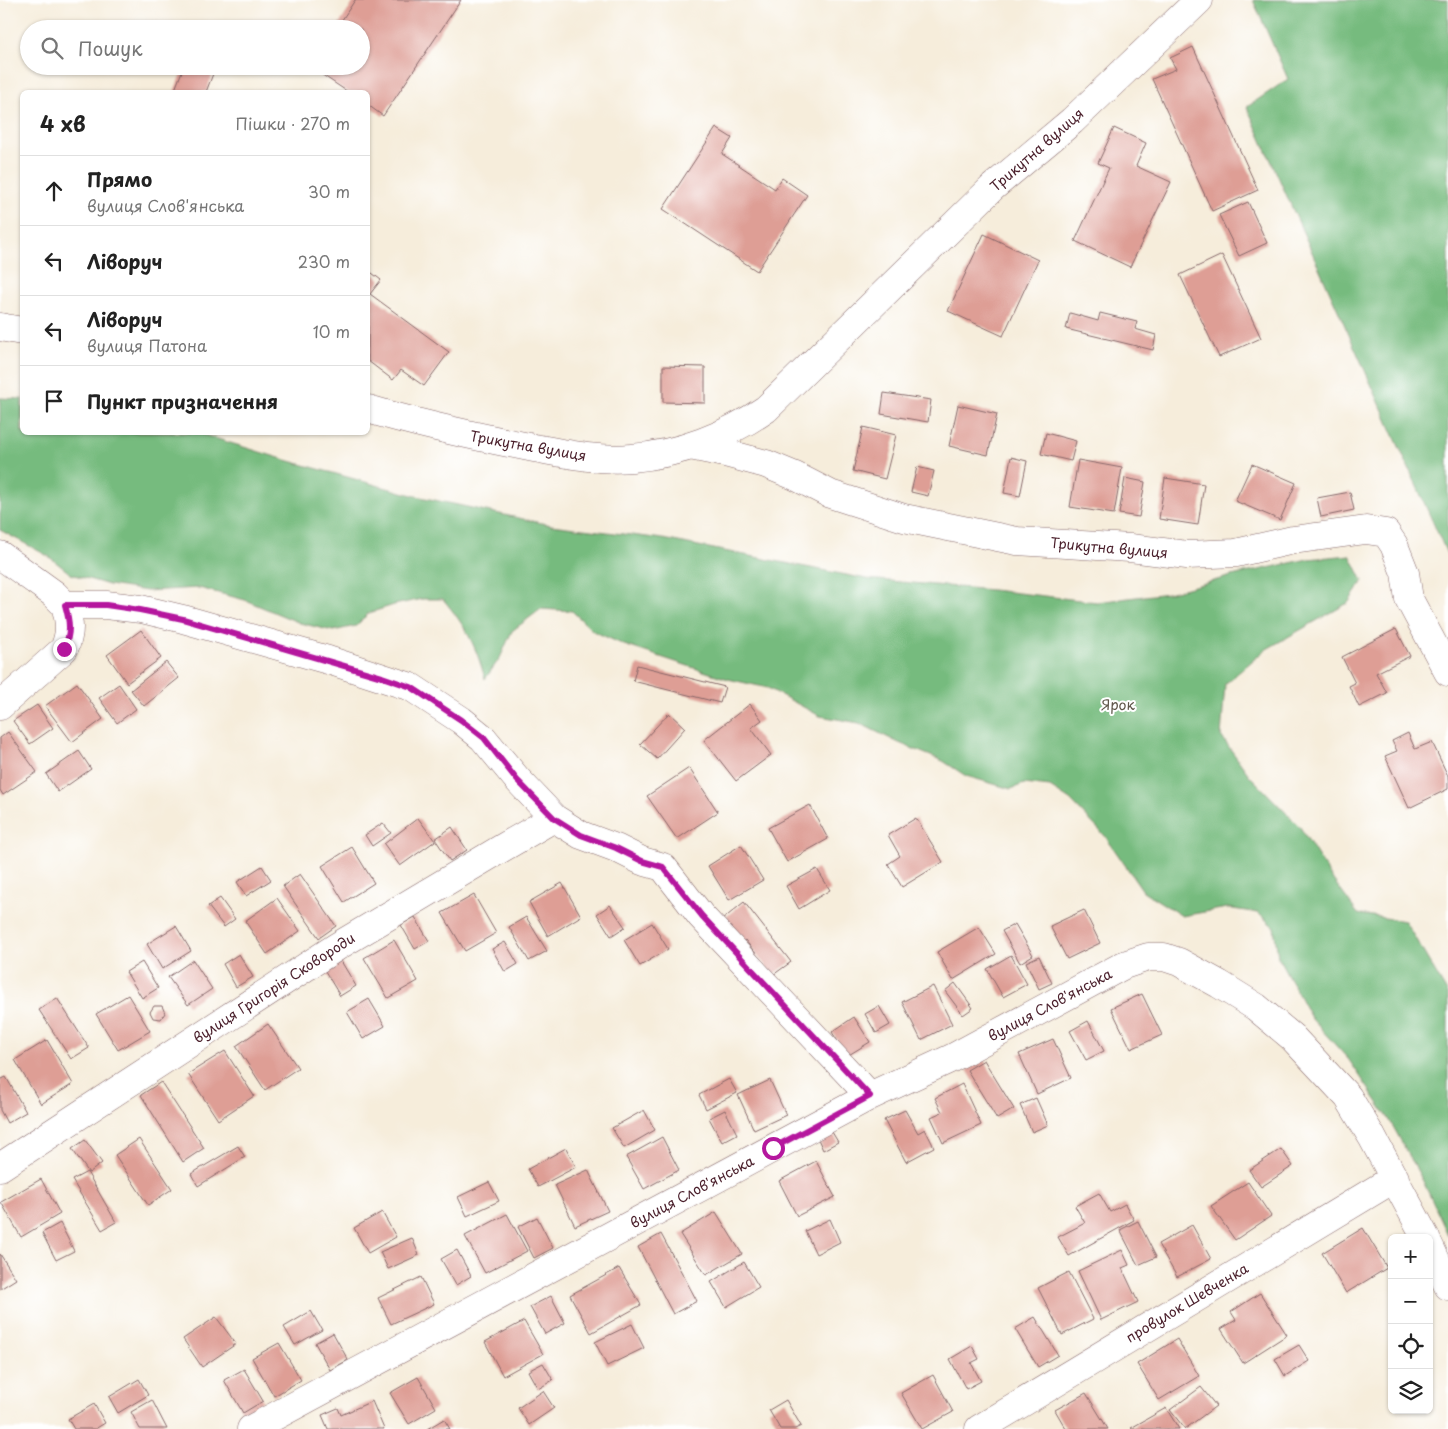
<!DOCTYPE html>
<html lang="uk">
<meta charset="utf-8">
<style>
:root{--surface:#fff;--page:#f2f2f2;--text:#222;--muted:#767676;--line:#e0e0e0}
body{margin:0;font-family:"Playpen Sans",sans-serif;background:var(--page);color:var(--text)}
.controls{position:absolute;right:15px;bottom:15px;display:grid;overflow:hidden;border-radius:8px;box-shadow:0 1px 4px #0004}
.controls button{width:45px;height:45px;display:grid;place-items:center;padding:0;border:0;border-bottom:1px solid var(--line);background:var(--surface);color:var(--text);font:25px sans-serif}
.stop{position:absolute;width:15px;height:15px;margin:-11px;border:4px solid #b5179e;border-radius:50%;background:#fff}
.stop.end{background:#b5179e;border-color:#fff;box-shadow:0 1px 5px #0008}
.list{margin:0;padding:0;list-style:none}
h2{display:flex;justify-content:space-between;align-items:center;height:65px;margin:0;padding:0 20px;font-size:21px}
h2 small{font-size:16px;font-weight:400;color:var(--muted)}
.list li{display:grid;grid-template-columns:32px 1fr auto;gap:15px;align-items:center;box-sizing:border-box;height:70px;padding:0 20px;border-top:1px solid var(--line)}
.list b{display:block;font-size:19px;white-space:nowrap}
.list p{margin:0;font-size:16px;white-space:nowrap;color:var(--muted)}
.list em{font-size:16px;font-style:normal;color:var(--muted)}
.icon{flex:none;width:28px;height:28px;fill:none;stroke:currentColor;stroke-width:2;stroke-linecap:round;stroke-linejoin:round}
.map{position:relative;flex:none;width:1448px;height:1429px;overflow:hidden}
.search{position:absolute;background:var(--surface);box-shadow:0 1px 4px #0004;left:20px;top:20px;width:350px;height:55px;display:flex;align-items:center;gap:12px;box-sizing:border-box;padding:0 18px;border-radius:28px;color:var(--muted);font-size:19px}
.panel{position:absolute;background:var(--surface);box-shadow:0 1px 4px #0004;left:20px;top:90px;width:350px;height:345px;border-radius:8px}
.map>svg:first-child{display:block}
.forest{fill:#76bb7e;stroke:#606d54}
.building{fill:#de9e95}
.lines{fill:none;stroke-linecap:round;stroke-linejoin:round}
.minor-casing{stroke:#866769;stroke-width:29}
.minor{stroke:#fff;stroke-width:28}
.route{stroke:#b5179e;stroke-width:6}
.labels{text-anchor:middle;stroke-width:4;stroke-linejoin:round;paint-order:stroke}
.street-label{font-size:14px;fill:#4a1f2b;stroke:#fff}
.park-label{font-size:14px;fill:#60574b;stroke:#fff}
</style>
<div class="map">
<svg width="1448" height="1429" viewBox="0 0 1448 1429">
<rect width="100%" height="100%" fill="#fff"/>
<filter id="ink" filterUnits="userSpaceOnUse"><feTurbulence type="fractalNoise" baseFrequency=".02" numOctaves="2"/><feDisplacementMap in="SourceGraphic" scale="10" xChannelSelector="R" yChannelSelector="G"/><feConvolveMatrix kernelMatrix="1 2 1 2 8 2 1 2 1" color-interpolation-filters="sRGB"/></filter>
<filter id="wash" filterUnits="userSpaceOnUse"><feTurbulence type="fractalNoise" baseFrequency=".0096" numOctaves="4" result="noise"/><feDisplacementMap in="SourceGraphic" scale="20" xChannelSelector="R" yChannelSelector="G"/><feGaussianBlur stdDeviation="1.12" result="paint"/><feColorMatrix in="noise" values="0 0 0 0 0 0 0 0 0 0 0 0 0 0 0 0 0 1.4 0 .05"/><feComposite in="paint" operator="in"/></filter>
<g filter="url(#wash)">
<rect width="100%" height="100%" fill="#f6eddb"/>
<path class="forest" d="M1253,0H1448V556L1247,107L1288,79Z
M0,398L22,399V432L198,433L286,460L416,496L551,525L663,539L867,579L992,590L1097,602L1168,593L1236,575L1308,559L1350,555L1363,581L1348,603L1265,650L1225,684L1221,736L1249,775L1300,827L1331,877L1358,914L1405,921L1448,994V1235L1423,1181L1389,1119L1349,1060L1311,1018L1278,957L1274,927L1258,913L1227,908L1182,916L1143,891L1105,836L1070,800L1050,787L1024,784L1011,789L966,776L943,761L899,743L859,723L820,716L768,688L728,679L624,645L593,631L572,611L541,609L512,631L500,658L485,679C476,645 466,627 443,599H422L394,605L369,613L356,626L333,631L300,623L245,600L199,588L147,591L109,585L71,574L48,556L0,530Z"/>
<g id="blocks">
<path class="building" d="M355,0H461L383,116L368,105V92H348L309,66H361V29H336Z
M1193,47L1258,190L1212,211L1152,79L1176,69L1170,58Z
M184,66H216L206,92H174Z
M716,128L732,138L722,154L775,189L782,178L807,195L757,271L663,209Z
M1114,128L1146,143L1136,166L1171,182L1130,267L1075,241L1109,168L1098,163Z
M1248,202L1267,243L1239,256L1219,215Z
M984,234L1038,260L1003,336L948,311Z
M1222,255L1261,338L1219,357L1180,275Z
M368,270L381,280L370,294L449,352L424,386L401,370L393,380L368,361Z
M1070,313L1098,321L1100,313L1137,322L1135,329L1156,335L1153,350L1066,329Z
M663,366L705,367V403L663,402Z
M884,393L931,400L928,422L881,414Z
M958,405L997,414L988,455L949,446Z
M863,427L896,435L885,479L853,471Z
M1046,433L1076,441L1071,461L1041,454Z
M1011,457L1027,461L1020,496L1004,493Z
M1078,460L1122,468L1114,514L1070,507Z
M1252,464L1296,483L1280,520L1235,501Z
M917,467L934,471L928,496L911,492Z
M1125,478L1145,482L1139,517L1119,514Z
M1165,478L1204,484L1198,525L1159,519Z
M1350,492L1354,510L1321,517L1317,498Z
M1396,629L1410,656L1376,673L1387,693L1359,707L1349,686L1355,683L1342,657Z
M141,630L161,658L127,683L107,655Z
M166,662L179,678L144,706L131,690Z
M637,665L725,687L720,703L633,681Z
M77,683L103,719L72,742L45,706Z
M119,684L136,709L117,723L99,698Z
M750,704L762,720L751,728L771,755L736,781L704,740Z
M37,705L53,728L30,744L13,721Z
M669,713L685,728L657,759L640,744Z
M8,732L37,772L3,795L0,790V738Z
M1408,733L1415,749L1432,742L1448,776V789L1409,808L1385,756L1397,751L1392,741Z
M79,751L91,769L58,792L46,774Z
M689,768L718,812L677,839L647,796Z
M810,805L828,839L787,862L768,828Z
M418,818L435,841L400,866L384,844Z
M916,818L943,862L902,887L888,864L900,856L888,835Z
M383,823L391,833L372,846L365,835Z
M452,827L467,850L450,861L435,839Z
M741,845L763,880L729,900L708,866Z
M352,847L374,883L344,902L322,866Z
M262,866L271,880L246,896L237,882Z
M817,869L830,890L799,909L786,886Z
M300,874L336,926L319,938L283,886Z
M562,883L581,916L548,936L529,902Z
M474,895L496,933L465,951L442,913Z
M220,898L235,919L224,927L208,906Z
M277,898L300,931L267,954L245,921Z
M744,902L791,962L773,975L745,940L740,944L722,920Z
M610,905L625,927L611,936L597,914Z
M1084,910L1100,943L1067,959L1050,926Z
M415,917L429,941L415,949L401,925Z
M526,917L547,951L529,961L509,927Z
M652,923L668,949L640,966L624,940Z
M1015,924L1033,955L1020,963L1002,931Z
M176,926L191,951L162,969L147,944Z
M979,927L996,954L953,980L937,952Z
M394,940L418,981L388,998L364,958Z
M505,942L518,964L505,972L492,949Z
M239,954L253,977L236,987L223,964Z
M1011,955L1027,984L1003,997L987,969Z
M1039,956L1052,983L1039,989L1026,962Z
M193,960L212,989L188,1005L168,977Z
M341,961L356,986L340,996L325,971Z
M142,962L158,988L142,998L126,972Z
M955,983L973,1008L963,1015L945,991Z
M933,986L952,1024L921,1040L902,1002Z
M1142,994L1162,1035L1131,1049L1111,1008Z
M128,995L150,1031L118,1050L96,1014Z
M57,998L89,1048L71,1059L39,1010Z
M369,999L385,1026L363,1039L347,1012Z
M154,1006H162L165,1013L161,1019L153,1018L150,1012Z
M879,1006L890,1025L876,1033L865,1014Z
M854,1017L870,1042L847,1056L832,1032Z
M1088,1021L1104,1051L1086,1060L1070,1031Z
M268,1024L298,1068L265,1090L236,1046Z
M1053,1039L1071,1078L1037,1094L1019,1054Z
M47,1040L73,1084L41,1104L15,1060Z
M225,1051L254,1096L218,1120L188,1074Z
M984,1060L1014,1109L997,1119L967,1070Z
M6,1077L26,1112L7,1123L0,1110V1080Z
M729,1079L737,1093L706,1109L699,1095Z
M770,1080L786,1115L754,1130L738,1095Z
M161,1082L204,1148L183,1162L141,1095Z
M962,1084L981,1125L943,1143L931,1117L942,1112L935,1098Z
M1036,1098L1048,1125L1032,1132L1020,1105Z
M644,1110L655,1130L624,1148L612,1128Z
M725,1110L737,1134L722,1142L709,1118Z
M905,1110L918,1133L925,1129L934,1147L906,1162L884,1120Z
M832,1132L838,1142L823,1150L818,1139Z
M662,1137L679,1170L644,1189L626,1157Z
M139,1139L172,1189L148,1205L115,1155Z
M85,1140L102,1163L89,1173L72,1149Z
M238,1146L245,1157L198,1186L191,1174Z
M566,1148L576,1167L538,1187L528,1169Z
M1281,1149L1293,1166L1261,1187L1249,1170Z
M816,1161L835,1197L797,1216L779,1181Z
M588,1170L608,1211L575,1226L555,1185Z
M87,1172L116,1222L102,1230L72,1180Z
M41,1179L60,1214L21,1237L1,1202Z
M489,1182L499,1201L467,1216L458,1197Z
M1248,1182L1271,1216L1235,1240L1211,1206Z
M1099,1193L1110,1212L1125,1204L1134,1220L1069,1256L1058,1237L1085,1223L1075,1206Z
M382,1212L396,1237L368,1253L354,1228Z
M716,1212L742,1254L706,1275L680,1234Z
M507,1214L527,1251L485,1273L465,1236Z
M537,1217L553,1248L534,1258L518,1227Z
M830,1219L840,1242L816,1254L805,1231Z
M1138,1221L1156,1257L1138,1265L1120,1230Z
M60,1223L74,1251L56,1260L42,1233Z
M1192,1225L1211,1259L1177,1277L1158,1244Z
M1363,1228L1387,1268L1346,1293L1322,1253Z
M661,1234L697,1301L673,1314L638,1247Z
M412,1238L419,1255L388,1269L380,1252Z
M457,1250L471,1276L456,1285L441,1259Z
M1122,1250L1129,1265L1122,1268L1138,1302L1101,1320L1078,1271Z
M0,1254L16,1279L0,1289Z
M744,1262L759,1287L726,1307L711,1282Z
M619,1268L641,1305L591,1333L570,1295Z
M1069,1272L1093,1319L1062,1335L1038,1288Z
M421,1277L434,1304L391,1324L378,1298Z
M1260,1293L1287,1335L1243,1363L1221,1329L1236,1320L1231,1312Z
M551,1296L565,1323L545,1334L530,1307Z
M311,1311L322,1330L295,1345L284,1327Z
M216,1317L236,1344L202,1367L183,1339Z
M1035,1317L1058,1355L1038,1367L1015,1329Z
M524,1321L543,1354L503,1376L485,1342Z
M632,1324L644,1348L607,1366L595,1342Z
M333,1333L348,1360L330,1370L315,1343Z
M1177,1339L1199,1376L1159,1400L1137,1364Z
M279,1343L301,1380L274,1396L252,1358Z
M1299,1345L1309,1361L1285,1376L1275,1359Z
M972,1346L979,1359L971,1363L981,1381L966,1389L950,1359Z
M543,1363L553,1380L538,1389L528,1371Z
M244,1369L263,1401L243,1413L224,1380Z
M933,1375L953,1412L922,1429L901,1393Z
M418,1377L436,1408L409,1424L390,1393Z
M139,1379L148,1395L118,1413L109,1397Z
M1201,1387L1216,1406L1185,1429L1170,1410Z
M543,1391L554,1408L529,1425L518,1408Z
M1086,1393L1108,1429H1066L1055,1410Z
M152,1400L167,1429H140L131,1412Z
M786,1400L801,1426L795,1429H780L769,1410Z
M372,1401L384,1429H328L322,1415L338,1408L341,1415Z
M94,1404L105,1423L95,1429H74L68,1419Z
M1166,1408L1179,1429H1132L1131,1428Z
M444,1419L450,1429H427Z"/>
</g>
</g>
<g filter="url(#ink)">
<use href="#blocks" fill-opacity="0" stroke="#866769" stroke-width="1"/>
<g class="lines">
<defs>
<path id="minor" d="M0,327L22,331
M368,409C422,425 478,437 534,448C566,454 599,461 632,458C679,454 727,436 766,409L993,187L1072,121L1199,0
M690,446L725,453L766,464L795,476L830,494L904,518L1017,541L1130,548L1187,555L1236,553L1293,540L1366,530L1386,533L1394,545L1405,573L1409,599L1448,672
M0,555L54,594L65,605H106L141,609L183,619L328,660L411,687L461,720L483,738L517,779L554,818L581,835L616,848L642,861L663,867L701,916L870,1096
M0,706L64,649C71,633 70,622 65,605
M0,1167L338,946L504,847L554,818
M1429,1245L1448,1286
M251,1429L870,1096L952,1058L1124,965L1148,957H1164L1179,962L1219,984L1256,1007L1292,1037L1348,1097L1372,1137L1426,1238
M979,1429L1395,1178"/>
</defs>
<use href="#minor" class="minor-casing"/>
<use href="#minor" class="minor"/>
</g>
</g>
<g class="lines" filter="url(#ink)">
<path class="route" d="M64,649C71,633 70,622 65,605H106L140,610L183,619L382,677L411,687L461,720L484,738L517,780L554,818L581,835L616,848L642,861L663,867L702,916L870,1096L773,1148"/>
</g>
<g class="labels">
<g class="street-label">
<text transform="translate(1037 150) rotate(-41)" y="5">Трикутна вулиця</text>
<text transform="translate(528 446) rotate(10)" y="5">Трикутна вулиця</text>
<text transform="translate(1109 548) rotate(5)" y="5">Трикутна вулиця</text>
<text transform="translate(274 988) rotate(-33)" y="5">вулиця Григорія Сковороди</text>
<text transform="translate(1050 1005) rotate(-28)" y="5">вулиця Слов'янська</text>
<text transform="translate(692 1192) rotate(-28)" y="5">вулиця Слов'янська</text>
<text transform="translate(1187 1303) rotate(-31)" y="5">провулок Шевченка</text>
</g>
<g class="park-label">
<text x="1118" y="710">Ярок</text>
</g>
</g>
</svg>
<div class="controls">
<button>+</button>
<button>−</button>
<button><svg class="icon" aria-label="locate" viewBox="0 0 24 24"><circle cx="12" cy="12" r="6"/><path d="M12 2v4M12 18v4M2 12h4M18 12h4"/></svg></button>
<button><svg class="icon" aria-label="layers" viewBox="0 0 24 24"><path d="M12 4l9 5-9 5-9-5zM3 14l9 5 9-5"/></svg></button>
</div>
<div class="stop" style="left:773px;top:1148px"></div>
<div class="stop end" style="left:64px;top:649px"></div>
<div class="search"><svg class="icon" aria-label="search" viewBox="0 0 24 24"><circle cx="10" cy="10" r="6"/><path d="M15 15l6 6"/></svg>Пошук</div>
<section class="panel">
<h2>4 хв<small>Пішки · 270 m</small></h2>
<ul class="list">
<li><svg class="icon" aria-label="ahead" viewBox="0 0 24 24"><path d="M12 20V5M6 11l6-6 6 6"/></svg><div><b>Прямо</b><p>вулиця Слов'янська</p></div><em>30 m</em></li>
<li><svg class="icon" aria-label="left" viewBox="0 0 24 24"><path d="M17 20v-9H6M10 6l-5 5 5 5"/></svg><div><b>Ліворуч</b></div><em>230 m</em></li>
<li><svg class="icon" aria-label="left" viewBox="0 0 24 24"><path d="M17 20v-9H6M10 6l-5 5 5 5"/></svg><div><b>Ліворуч</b><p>вулиця Патона</p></div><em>10 m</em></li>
<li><svg class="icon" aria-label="arrive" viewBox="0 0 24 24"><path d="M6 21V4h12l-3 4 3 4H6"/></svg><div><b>Пункт призначення</b></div></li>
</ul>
</section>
</div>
